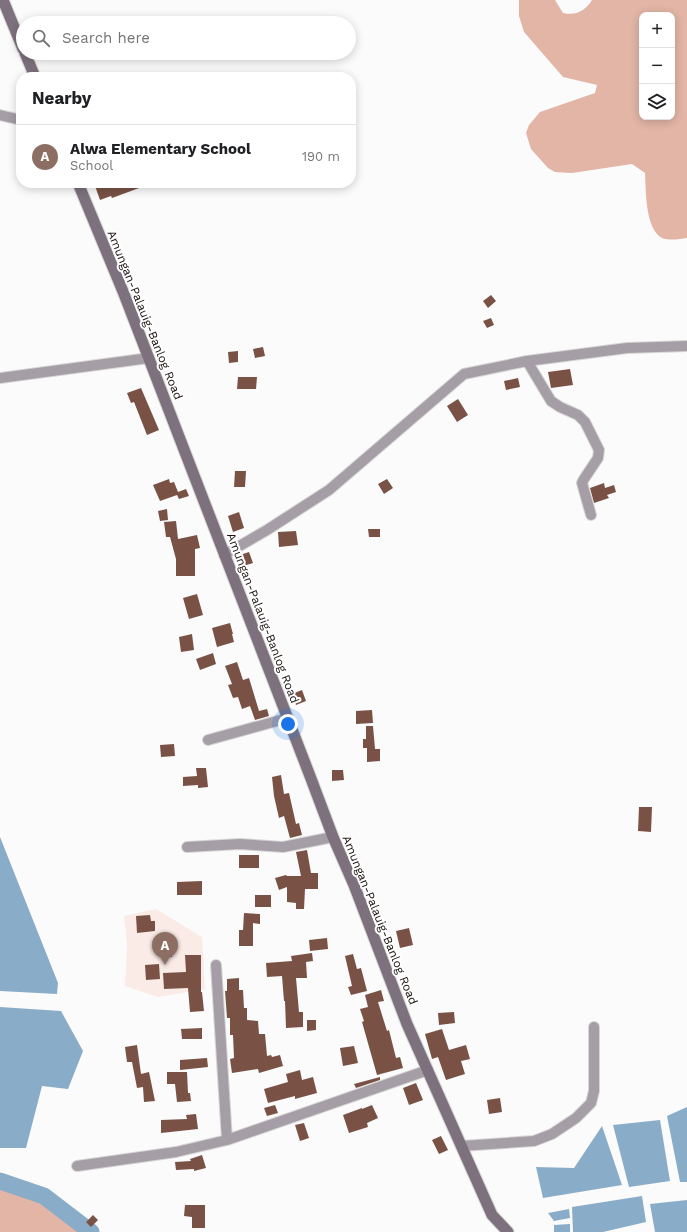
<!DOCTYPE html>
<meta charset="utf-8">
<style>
:root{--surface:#fff;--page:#f6f6f6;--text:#202124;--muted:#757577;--line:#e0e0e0;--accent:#7c3aed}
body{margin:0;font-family:"Work Sans",sans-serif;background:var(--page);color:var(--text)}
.controls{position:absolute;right:12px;top:12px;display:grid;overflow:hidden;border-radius:8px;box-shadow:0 2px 10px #0003}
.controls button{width:36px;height:36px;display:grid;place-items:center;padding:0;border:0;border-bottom:1px solid var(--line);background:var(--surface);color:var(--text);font:20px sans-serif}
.you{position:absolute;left:288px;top:724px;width:14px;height:14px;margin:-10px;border:3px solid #fff;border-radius:50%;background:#1a73e8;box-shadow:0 0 0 6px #1a73e833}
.badge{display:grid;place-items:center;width:26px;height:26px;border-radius:50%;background:var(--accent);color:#fff;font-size:13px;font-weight:700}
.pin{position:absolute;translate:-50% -33px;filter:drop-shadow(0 1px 2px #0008)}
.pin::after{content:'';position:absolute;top:21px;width:14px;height:12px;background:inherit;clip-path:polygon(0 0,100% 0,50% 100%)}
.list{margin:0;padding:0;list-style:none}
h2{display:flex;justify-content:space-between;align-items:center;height:52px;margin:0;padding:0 16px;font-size:17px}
h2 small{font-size:13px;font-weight:400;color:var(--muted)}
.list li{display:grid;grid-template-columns:26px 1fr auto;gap:12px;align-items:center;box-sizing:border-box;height:64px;padding:0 16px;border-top:1px solid var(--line)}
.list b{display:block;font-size:15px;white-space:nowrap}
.list p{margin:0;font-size:13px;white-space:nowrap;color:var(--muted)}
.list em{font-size:13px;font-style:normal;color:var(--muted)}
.icon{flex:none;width:22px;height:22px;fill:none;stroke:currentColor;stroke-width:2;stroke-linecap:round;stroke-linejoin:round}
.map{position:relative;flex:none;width:687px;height:1232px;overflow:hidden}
.search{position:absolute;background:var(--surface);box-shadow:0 2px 10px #0003;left:16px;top:16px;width:340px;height:44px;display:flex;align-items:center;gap:10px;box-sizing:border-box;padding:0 14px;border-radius:22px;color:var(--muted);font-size:15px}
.panel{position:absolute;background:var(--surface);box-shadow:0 2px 10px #0003;left:16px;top:72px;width:340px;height:116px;border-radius:16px}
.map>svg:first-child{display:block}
.built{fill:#faebe6}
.forest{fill:#e2b5a6;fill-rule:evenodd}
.water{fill:#89adc9}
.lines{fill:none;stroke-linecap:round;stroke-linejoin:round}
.river{stroke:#89adc9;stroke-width:17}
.building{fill:#795245}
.minor-casing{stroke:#d7d6d5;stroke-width:12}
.secondary-casing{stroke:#d7d6d5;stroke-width:13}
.minor{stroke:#a69ea6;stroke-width:10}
.secondary{stroke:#7d717e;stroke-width:11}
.labels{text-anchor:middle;stroke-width:4;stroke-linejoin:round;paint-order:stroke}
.street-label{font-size:12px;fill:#1c130f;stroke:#fff}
</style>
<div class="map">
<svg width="687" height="1232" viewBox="0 0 687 1232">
<rect width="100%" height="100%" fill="#fbfbfb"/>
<path class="built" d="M156,909L202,937L205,989L158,997L125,986L127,945L124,916Z"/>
<path class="forest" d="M519,0H555L563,13C576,16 585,11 592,0H687V238C680,239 669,241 662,238C645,229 646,190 645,173L632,164L572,173L555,172L548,168L531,149L526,133L529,125L540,112L595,93L597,85L563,77L524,32L519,16ZM642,15H672V117H642Z
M0,1181L44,1196L91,1232H0Z"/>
<path class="water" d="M0,837L58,983L57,994L0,991Z
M0,1007L61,1011L83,1051L68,1089L42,1086L26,1148H0Z
M687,1107V1182H680L667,1116Z
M660,1120L670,1181L629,1187L613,1125Z
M602,1126L622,1185L543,1198L536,1167L574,1168Z
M642,1196L646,1222L603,1232H573L572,1207Z
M687,1200V1232H655L650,1204Z
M569,1209L570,1218L554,1221L548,1213Z
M570,1224V1232H554V1225Z"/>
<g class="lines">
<path class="river" d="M0,1181L44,1196L91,1232"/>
</g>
<path class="building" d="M94,183H150V184L112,198L111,196L100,200Z
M491,295L496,301L488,308L483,301Z
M491,318L494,325L487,328L483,321Z
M263,347L265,356L255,358L253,349Z
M238,351V362L229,363L228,352Z
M570,369L573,385L551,388L548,372Z
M238,377H257L256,389H237Z
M518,378L520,387L506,390L504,381Z
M141,388L159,430L147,435L134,402L131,403L127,393Z
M458,399L468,415L457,422L447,406Z
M235,471H246L245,487H234Z
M169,479L170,483L174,482L178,492L186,489L189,496L179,499L177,495L160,501L153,485Z
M387,479L393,488L384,494L378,484Z
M604,483L605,488L614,485L616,492L607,495L609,498L594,503L590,488Z
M167,509L168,520L160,521L158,511Z
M239,512L244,528L233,532L228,516Z
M176,521L178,539L197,535L200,548L195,549V576H176V559L170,537H166L164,522Z
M368,529H380V537H369Z
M296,531L298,545L279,547L278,532Z
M249,552L253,563L240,567L237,556Z
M197,594L203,615L189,619L183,598Z
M230,623L233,634H232L234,642L217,647L212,628Z
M192,634L194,650L181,652L179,637Z
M213,653L216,664L200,670L196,659Z
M237,662L243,680L249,678L259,711L267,709L269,716L255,720L250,706L242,709L238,697L233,698L228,685L232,684L225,666Z
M302,690L306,701L296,705L292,694Z
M372,710L373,723L356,724V711Z
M366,726H373L375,749H380V761L367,762V748H363V739H366Z
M174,744L175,756L161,757L160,745Z
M196,768H206L208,787L198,788V785L183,786V777L197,776Z
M332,770H343L344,780L332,781Z
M281,775L284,794L289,793L296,824L299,823L302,835L290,838L284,816L279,818L274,796L272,777Z
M639,807H652L651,832L638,831Z
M307,850L311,873H318V889H305L304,909H296V903L287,902V887L279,890L275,878L286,875L287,876H301L296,852Z
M239,855H259V868H239Z
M202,881V895H177V882Z
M255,895H271V907H255Z
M244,913L260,914V924L253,923V946H239V930H243Z
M150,915L151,921H155V931L137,933L136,916Z
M409,928L413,945L400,948L396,931Z
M327,938L328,949L310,951L309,940Z
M160,944H171L172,957H160Z
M312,953L313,961L306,962L307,978H296L299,1012H303V1027L286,1028L285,1001H284L282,976L267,977L266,963L292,961L291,956Z
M353,954L357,969L361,968L367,991L351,995L348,987L352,986L345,956Z
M185,955H201V992H202L204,1011L190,1012L188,988L164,989L163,973L186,972Z
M159,964L160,979L146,980L145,965Z
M239,978V990H243L244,1008H247V1020L258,1021L259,1034H265L267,1056L271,1055L272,1057L280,1055L283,1066L259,1073L258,1069L232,1073L230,1059L234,1058L233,1035H230V1018H227L225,991H227V979Z
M381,990L384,1001L378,1002L387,1031L389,1030L396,1058L400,1057L403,1068L377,1075L362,1022L364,1021L360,1009L368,1007L365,995Z
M454,1012L455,1023L439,1025L438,1013Z
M307,1020H316V1030L307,1031Z
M202,1028V1039H182L181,1029Z
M442,1029L449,1050L466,1045L470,1059L461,1061L465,1074L446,1080L438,1057L432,1059L425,1034Z
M137,1045L141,1074L149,1072L155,1101L144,1102L143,1087L137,1088L132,1062H127L125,1047Z
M354,1046L358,1063L343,1066L340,1048Z
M207,1058L208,1067L180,1070V1060Z
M300,1070L302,1080L313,1077L317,1093L295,1099V1096L268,1103L264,1089L288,1082L286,1074Z
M167,1072H187L188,1093H190L191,1101L177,1102L175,1084H167Z
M380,1077V1080L356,1088L354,1084Z
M416,1083L423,1100L409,1105L403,1088Z
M500,1098L502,1112L489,1114L487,1100Z
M275,1105L278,1113L267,1116L264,1108Z
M372,1105L378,1118L367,1123L368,1127L349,1133L343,1115L362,1108V1109Z
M196,1114L198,1129L161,1133V1120L187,1119L186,1115Z
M304,1123L309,1138L300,1141L295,1125Z
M441,1136L448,1150L439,1154L432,1140Z
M202,1155L206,1168L194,1171V1169L176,1170L175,1162L191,1161L190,1159Z
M185,1205H205V1228H192V1217L184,1216Z
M93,1215L98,1220L91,1227L86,1222Z"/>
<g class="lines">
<defs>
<path id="minor" d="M0,115L21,120
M527,361L551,401L560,407L578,415L585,422L599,450L598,458L584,479L582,483L591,515
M0,378L149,358
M224,555L267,530L329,490L464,374L527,361L627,348L687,346
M208,740L288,718
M187,847L240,844L283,847L333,837
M216,965L227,1140
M461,1146L534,1141L552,1134L576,1118L591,1103L594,1091V1027
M77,1166L176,1152L227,1140L428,1070"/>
<path id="secondary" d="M3,0L23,49
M25,53L35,77
M78,183L124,294L310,776L333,837L354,885L407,1024L492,1215L508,1232"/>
</defs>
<use href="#minor" class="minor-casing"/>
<use href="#secondary" class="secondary-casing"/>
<use href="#minor" class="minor"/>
<use href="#secondary" class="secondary"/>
</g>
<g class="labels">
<g class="street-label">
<text transform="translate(145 315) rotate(68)" y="4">Amungan-Palauig-Banlog Road</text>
<text transform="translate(263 618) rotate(69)" y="4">Amungan-Palauig-Banlog Road</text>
<text transform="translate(380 920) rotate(68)" y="4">Amungan-Palauig-Banlog Road</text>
</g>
</g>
</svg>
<div class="controls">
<button>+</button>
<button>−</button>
<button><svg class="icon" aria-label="layers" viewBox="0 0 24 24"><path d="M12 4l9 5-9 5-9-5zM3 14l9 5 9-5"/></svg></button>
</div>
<div class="you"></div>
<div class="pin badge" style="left:165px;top:965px;background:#8d6e63">A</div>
<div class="search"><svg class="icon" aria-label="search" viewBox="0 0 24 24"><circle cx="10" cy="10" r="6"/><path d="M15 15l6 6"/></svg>Search here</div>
<section class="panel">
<h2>Nearby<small></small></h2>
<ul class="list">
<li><span class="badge" style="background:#8d6e63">A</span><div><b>Alwa Elementary School</b><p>School</p></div><em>190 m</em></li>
</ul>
</section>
</div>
